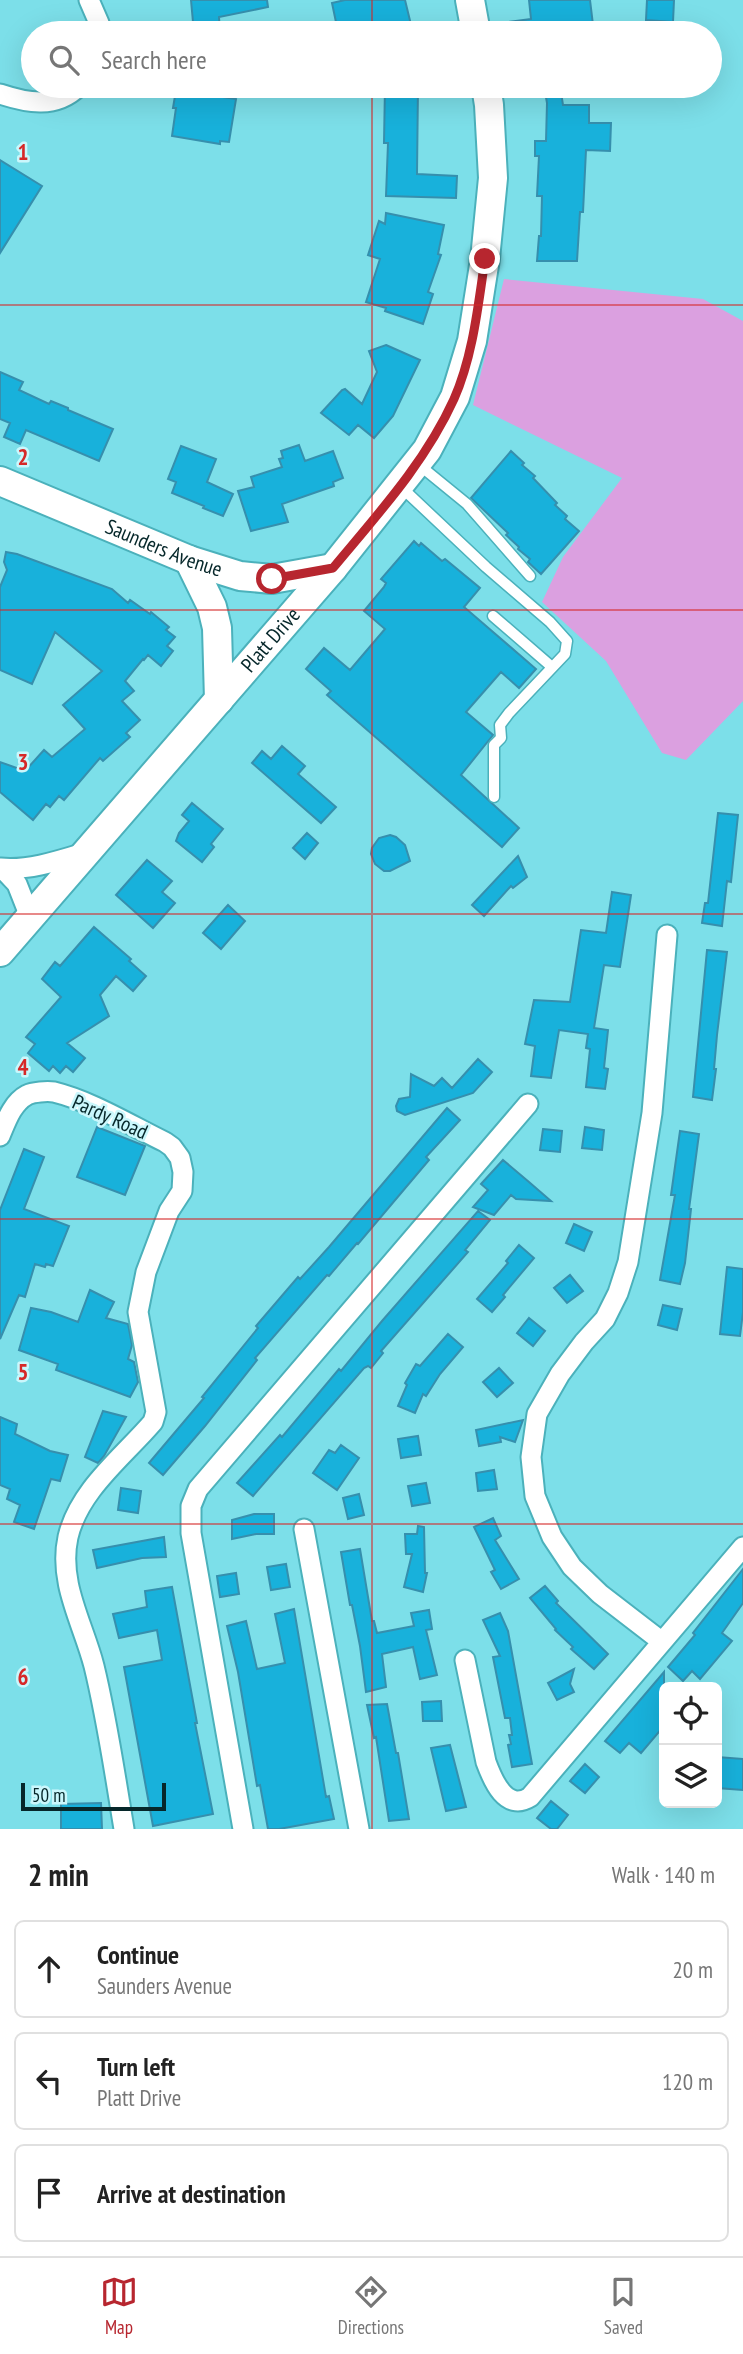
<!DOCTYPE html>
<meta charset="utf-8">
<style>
:root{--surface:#fff;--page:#f6f6f6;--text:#222;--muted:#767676;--line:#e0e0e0;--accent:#b7262f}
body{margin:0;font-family:"PT Sans Narrow",sans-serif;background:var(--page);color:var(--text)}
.controls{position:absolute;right:21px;bottom:21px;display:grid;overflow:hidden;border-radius:10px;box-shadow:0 7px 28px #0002}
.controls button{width:63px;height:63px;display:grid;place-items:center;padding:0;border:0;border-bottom:2px solid var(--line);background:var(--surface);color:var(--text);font:35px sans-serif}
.scale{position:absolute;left:21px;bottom:18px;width:145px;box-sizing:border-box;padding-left:7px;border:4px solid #06272a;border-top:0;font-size:19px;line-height:24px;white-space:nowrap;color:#06272a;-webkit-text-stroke:5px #caf7fc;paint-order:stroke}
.stop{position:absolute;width:21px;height:21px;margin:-16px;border:5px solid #b7262f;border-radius:50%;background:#fff}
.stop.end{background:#b7262f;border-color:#fff;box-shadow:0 2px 7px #0008}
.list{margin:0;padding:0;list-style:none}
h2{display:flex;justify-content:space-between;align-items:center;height:91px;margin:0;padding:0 28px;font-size:30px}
h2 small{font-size:23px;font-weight:400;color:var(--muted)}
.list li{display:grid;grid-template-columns:46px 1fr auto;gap:21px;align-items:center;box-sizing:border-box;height:98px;margin:0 14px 14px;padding:0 14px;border:2px solid var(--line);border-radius:10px}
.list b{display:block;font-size:26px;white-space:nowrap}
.list p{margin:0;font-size:23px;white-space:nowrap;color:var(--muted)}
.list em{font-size:23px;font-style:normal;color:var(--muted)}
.icon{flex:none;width:38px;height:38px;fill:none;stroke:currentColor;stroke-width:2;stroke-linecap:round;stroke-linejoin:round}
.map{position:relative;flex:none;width:743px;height:1829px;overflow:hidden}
.search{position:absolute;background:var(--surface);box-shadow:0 7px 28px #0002;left:21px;right:21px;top:21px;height:77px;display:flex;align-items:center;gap:18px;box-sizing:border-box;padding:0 24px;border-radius:38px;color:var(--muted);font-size:26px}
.sheet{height:427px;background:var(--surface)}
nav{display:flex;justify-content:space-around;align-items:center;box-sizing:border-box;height:98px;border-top:2px solid var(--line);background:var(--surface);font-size:19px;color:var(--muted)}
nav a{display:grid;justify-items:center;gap:4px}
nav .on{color:var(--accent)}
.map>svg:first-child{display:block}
.green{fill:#dba0e0}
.building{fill:#18b1db;stroke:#368fad;stroke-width:2}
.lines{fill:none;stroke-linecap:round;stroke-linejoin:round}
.lane-casing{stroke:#4bb1bb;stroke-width:13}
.street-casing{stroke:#4bb1bb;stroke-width:23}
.secondary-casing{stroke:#4bb1bb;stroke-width:32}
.lane{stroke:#fff;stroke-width:10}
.street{stroke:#fff;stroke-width:19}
.secondary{stroke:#fff;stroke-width:28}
.route{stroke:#b7262f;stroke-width:9}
.grid{fill:none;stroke:#d62828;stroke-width:2;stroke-opacity:0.55}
.labels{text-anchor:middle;stroke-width:5;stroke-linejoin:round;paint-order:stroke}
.street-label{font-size:21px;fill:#06272a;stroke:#caf7fc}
.grid-label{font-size:23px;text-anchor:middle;font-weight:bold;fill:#d62828;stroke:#caf7fc;stroke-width:5;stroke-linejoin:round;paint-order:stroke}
</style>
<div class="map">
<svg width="743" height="1829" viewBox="0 0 743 1829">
<rect width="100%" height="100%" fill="#7cdfe9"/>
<path class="green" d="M504,279L703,299L743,321V701L686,760L662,753L606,661L542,602L563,557L622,478L473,405Z"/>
<path class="building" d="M191,0H267L268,7L219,17L220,33H194Z
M345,0H405L413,33H355L353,23L337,27L332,3Z
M529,0H590L593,25L538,33H500V23L531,19Z
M647,0H674L673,22L646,20Z
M385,86H418L417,174L457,176L456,198L386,196L388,143H384Z
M544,86H560L563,105H589V123H611L610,151L586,150L583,212H580L577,261H537L539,236H541L542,196H537L539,156H535V141H546L547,103Z
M176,90L236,99L229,142L220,141V144L172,136L176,108H173Z
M0,160L42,186L0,253Z
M386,213L444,225L438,254L441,255L428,292L433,294L423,324L385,311L386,308L366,302L380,259L368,255L379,221L385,224Z
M386,345L420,360L393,416L374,438L358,425L349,435L321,413L342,390L345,389L362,404L377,372L369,351Z
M0,372L23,382L19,390L49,404L51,401L68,408V410L113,429L99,461L26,430L20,444L4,437L10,423L0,419Z
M299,445L305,461L333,451L343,478L333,482L334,486L282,504L288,522L251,531L238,491L254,487L251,477L282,467L279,459L283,458L281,451Z
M181,446L216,459L207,482L233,494L223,516L203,508L204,506L172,493L176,482L168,479Z
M511,451L524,463L522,465L535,476L533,478L557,503L555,505L567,516L565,519L579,531L541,574L528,562L530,559L518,549L519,547L506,535L508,533L471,498Z
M414,541L419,546L421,543L442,561L445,559L480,588L464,607L536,669L519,688L501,672L466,712L493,735L461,775L519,828L502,847L327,695L331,691L306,669L324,648L350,670L385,629L364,611L384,587L386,583L381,579Z
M6,552L17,554L112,589L128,603L130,600L150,614L151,612L169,627L166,630L175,637L167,646L173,651L161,666L148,655L144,660L143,659L125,681L134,691L122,701L140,720L126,733L130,737L103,761L100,758L64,800L59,796L50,807L46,804L33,820L0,792V762L25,771L44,750L52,757L85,729L63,705L102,671L55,632L32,684L0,670V587L7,570L4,562Z
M282,746L305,766L298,774L336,807L321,823L252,763L262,751L271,759Z
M192,803L223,829L211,844L214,847L202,862L176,841L179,833L189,821L182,815Z
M718,813L738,815L731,882L727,881L722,926L702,923L705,903H708Z
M307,833L318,843L305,859L293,848Z
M390,835L396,837L405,845L410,861L390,871H384L375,864L371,854L372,848L379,838Z
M518,856L527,877L513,888L511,886L484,916L472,905Z
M147,860L172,881L162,892L175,903L153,928L116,895Z
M612,892L631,895L620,967L604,965L594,1028L608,1030L604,1068L608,1069L605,1089L586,1087L590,1049L586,1048L588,1034L559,1030L551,1078L531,1076L535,1046L525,1044L534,1000L570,1002L581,930L606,933Z
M228,905L245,921L221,949L203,933Z
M94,927L131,959L129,961L146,976L133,991L116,976L100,995L109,1016L67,1043L85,1058L73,1072L66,1066L60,1073L53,1066L49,1071L28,1053L35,1044L26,1037L61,997L42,979L55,962L60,966Z
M707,950L727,952L717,1035L714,1069H716L712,1100L693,1097Z
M478,1059L492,1072L473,1093L405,1115L397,1111L396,1106L399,1099L410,1097L411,1074L434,1086L442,1078L452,1088Z
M447,1108L460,1120L426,1157L429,1160L358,1244L357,1243L329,1276L327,1275L255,1358L257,1360L205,1426L163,1475L149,1463L204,1398L202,1397L258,1328L256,1326L298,1277L300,1279L329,1247Z
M97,1127L145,1146L125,1195L77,1177Z
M585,1127L604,1130L602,1150L582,1148Z
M543,1129L562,1131L560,1152L540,1150Z
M680,1131L699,1134L689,1209H691L685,1263L680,1284L660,1280L675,1195H671Z
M24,1149L44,1157L24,1209L69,1226L53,1266L46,1264L45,1267L35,1264L25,1297L19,1295L0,1339V1210Z
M503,1160L529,1182L551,1201L516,1199L511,1195L494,1215L473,1207L488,1190L481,1184Z
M478,1211L490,1220L465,1250L468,1252L381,1351L383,1353L371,1368L368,1366L364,1368L253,1496L237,1483L280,1435L282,1437L339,1369L341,1371L382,1321Z
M574,1224L592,1232L584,1251L566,1243Z
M519,1245L534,1258L503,1295L505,1297L492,1312L477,1299L508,1263L506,1261Z
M727,1267L743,1269V1312L740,1336L720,1334Z
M570,1275L583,1291L567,1303L554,1288Z
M90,1290L114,1302L106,1318L128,1324L132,1345L128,1359L134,1362L138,1382L130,1397L56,1370L58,1364L19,1350L31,1308L51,1312L78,1322Z
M663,1305L682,1309L677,1330L658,1325Z
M529,1318L545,1331L533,1346L517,1333Z
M448,1334L463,1347L440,1374L426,1396L423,1394L415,1413L398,1406L407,1385L405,1383L416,1364L420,1366Z
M499,1368L513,1383L497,1397L483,1382Z
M103,1411L126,1417L104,1456L98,1463L85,1457Z
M0,1417L17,1424L15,1434L50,1451L68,1455L60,1481L51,1479L34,1529L14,1522L20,1505L7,1499L10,1489L0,1485Z
M523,1420L515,1442L500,1437L501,1442L479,1446L476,1430Z
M418,1436L421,1455L401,1458L398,1439Z
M341,1445L359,1458L337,1490L313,1473L329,1450L335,1453Z
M494,1470L497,1489L478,1491L476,1473Z
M426,1483L430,1503L412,1506L408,1486Z
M121,1488L141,1491L138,1513L118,1510Z
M359,1494L364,1515L348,1519L343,1498Z
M254,1514H274V1534H256L232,1539V1520Z
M493,1518L501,1536L495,1540L519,1579L501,1589L491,1572L495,1570L474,1527Z
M418,1526L424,1527L425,1573H427L423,1592L404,1587L412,1554H406L405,1534H417Z
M164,1537L166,1557L142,1558L97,1568L93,1550Z
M360,1549L372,1621H374L377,1633L414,1626L411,1613L429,1610L432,1629L426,1630L437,1675L420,1679L413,1647L382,1654L386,1687L366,1692L360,1646L352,1605H350L341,1552Z
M286,1564L290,1587L271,1590L267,1567Z
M743,1569V1603L722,1633L732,1641L700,1679L692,1671L683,1681L668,1667L695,1635L693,1633Z
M236,1573L239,1594L220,1597L217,1576Z
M545,1586L558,1601L556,1603L608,1654L594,1669L571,1649L573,1647L555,1630L556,1629L530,1598Z
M172,1587L197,1723H195L213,1814L153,1826L124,1667L162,1660L157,1630L119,1638L113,1614L147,1607L145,1591Z
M294,1609L326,1797L329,1796L334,1819L279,1829H268L260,1785L257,1786L238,1672L227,1626L246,1621L257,1669L285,1663L275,1614Z
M500,1613L508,1631L532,1764L512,1767L508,1745L511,1744L509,1735H512L510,1718H505L493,1657L500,1656L483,1620Z
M574,1669L570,1684L574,1692L557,1700L548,1683Z
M664,1672V1726L641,1753L629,1743L620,1753L605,1741Z
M441,1701L442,1721H423L422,1702Z
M387,1704L396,1753H398L409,1819L389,1821L376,1737L374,1738L367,1705Z
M450,1745L466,1807L446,1811L431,1748Z
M717,1757L743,1759V1790L717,1788Z
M585,1764L599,1777L585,1793L570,1781Z
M551,1801L568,1815L557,1829H551L537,1818Z
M101,1803L102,1829H61V1804Z"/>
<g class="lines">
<defs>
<path id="lane" d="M418,464L467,504L530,576
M400,486L486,567L550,622L567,641L565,654L509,713L500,725L501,738L494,745V797
M493,616L552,667"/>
<path id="street" d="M89,0L99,23L100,33
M0,94C27,103 56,109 79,86
M0,868C27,871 58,861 84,853
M3,869L17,884L30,917
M0,1136C6,1122 12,1103 27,1095C33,1092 47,1091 54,1092C91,1101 130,1125 165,1142L172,1147L180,1158L183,1172L182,1191L169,1211L146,1272L138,1312L156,1412L153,1422C123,1457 79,1490 68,1537C58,1583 83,1623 94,1666C107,1719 115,1775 124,1829
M304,1529L359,1829
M661,1641L600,1594L572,1567L552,1537L535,1496L531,1457L537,1414L560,1374L584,1342L605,1319L618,1293L628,1262L652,1113L667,935
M465,1660L486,1762C493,1781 506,1812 530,1797L743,1547
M243,1829L191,1533V1506L198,1489L528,1104"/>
<g id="secondary">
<path d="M470,0L476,33"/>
<path id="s1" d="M0,481L189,560L240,576L272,579L333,568"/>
<path d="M189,560L212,607L217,628L219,700"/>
<path id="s2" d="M0,952L333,568L427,450L455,397L472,341L485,259L493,178L489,105L486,86"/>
</g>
</defs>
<use href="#lane" class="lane-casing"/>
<use href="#street" class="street-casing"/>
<use href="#secondary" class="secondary-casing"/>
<use href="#lane" class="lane"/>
<use href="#street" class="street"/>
<use href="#secondary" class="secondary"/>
</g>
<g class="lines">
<path class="route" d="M272,579L333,568C377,515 425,463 454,399C473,356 478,306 485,259"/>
</g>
<path class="grid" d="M372,0V33M372,86V1829M0,305H743M0,610H743M0,914H743M0,1219H743M0,1524H743"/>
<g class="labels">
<g class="street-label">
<text dy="7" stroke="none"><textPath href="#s1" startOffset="177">Saunders Avenue</textPath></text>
<text dy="7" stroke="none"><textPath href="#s2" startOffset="413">Platt Drive</textPath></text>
<text transform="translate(110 1117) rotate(24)" y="7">Pardy Road</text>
</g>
</g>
<g class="grid-label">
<text x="23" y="160">1</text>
<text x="23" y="465">2</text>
<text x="23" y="770">3</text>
<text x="23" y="1075">4</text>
<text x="23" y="1380">5</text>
<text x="23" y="1685">6</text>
</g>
</svg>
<div class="controls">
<button><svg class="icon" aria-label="locate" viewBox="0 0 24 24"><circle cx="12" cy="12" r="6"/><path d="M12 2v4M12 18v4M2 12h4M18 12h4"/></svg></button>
<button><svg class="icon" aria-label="layers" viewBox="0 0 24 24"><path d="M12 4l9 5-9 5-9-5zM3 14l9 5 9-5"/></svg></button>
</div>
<div class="scale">50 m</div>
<div class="stop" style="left:272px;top:579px"></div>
<div class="stop end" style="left:485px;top:259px"></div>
<div class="search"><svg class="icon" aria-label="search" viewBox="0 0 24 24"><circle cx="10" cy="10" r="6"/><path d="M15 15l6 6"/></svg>Search here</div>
</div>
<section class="sheet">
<h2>2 min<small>Walk · 140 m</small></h2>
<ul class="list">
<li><svg class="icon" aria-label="ahead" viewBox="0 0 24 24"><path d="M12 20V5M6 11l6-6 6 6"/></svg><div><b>Continue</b><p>Saunders Avenue</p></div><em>20 m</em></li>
<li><svg class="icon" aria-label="left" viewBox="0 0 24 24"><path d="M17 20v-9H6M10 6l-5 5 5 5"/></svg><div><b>Turn left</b><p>Platt Drive</p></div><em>120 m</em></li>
<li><svg class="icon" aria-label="arrive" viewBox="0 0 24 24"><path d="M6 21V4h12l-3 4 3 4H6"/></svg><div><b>Arrive at destination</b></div></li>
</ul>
</section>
<nav>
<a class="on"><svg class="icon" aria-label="map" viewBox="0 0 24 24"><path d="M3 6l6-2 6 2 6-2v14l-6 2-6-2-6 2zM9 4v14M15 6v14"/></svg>Map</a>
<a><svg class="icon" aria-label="directions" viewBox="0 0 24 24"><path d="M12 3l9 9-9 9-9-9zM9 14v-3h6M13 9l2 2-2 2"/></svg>Directions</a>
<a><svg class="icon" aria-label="saved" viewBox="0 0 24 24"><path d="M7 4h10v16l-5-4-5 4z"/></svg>Saved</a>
</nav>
